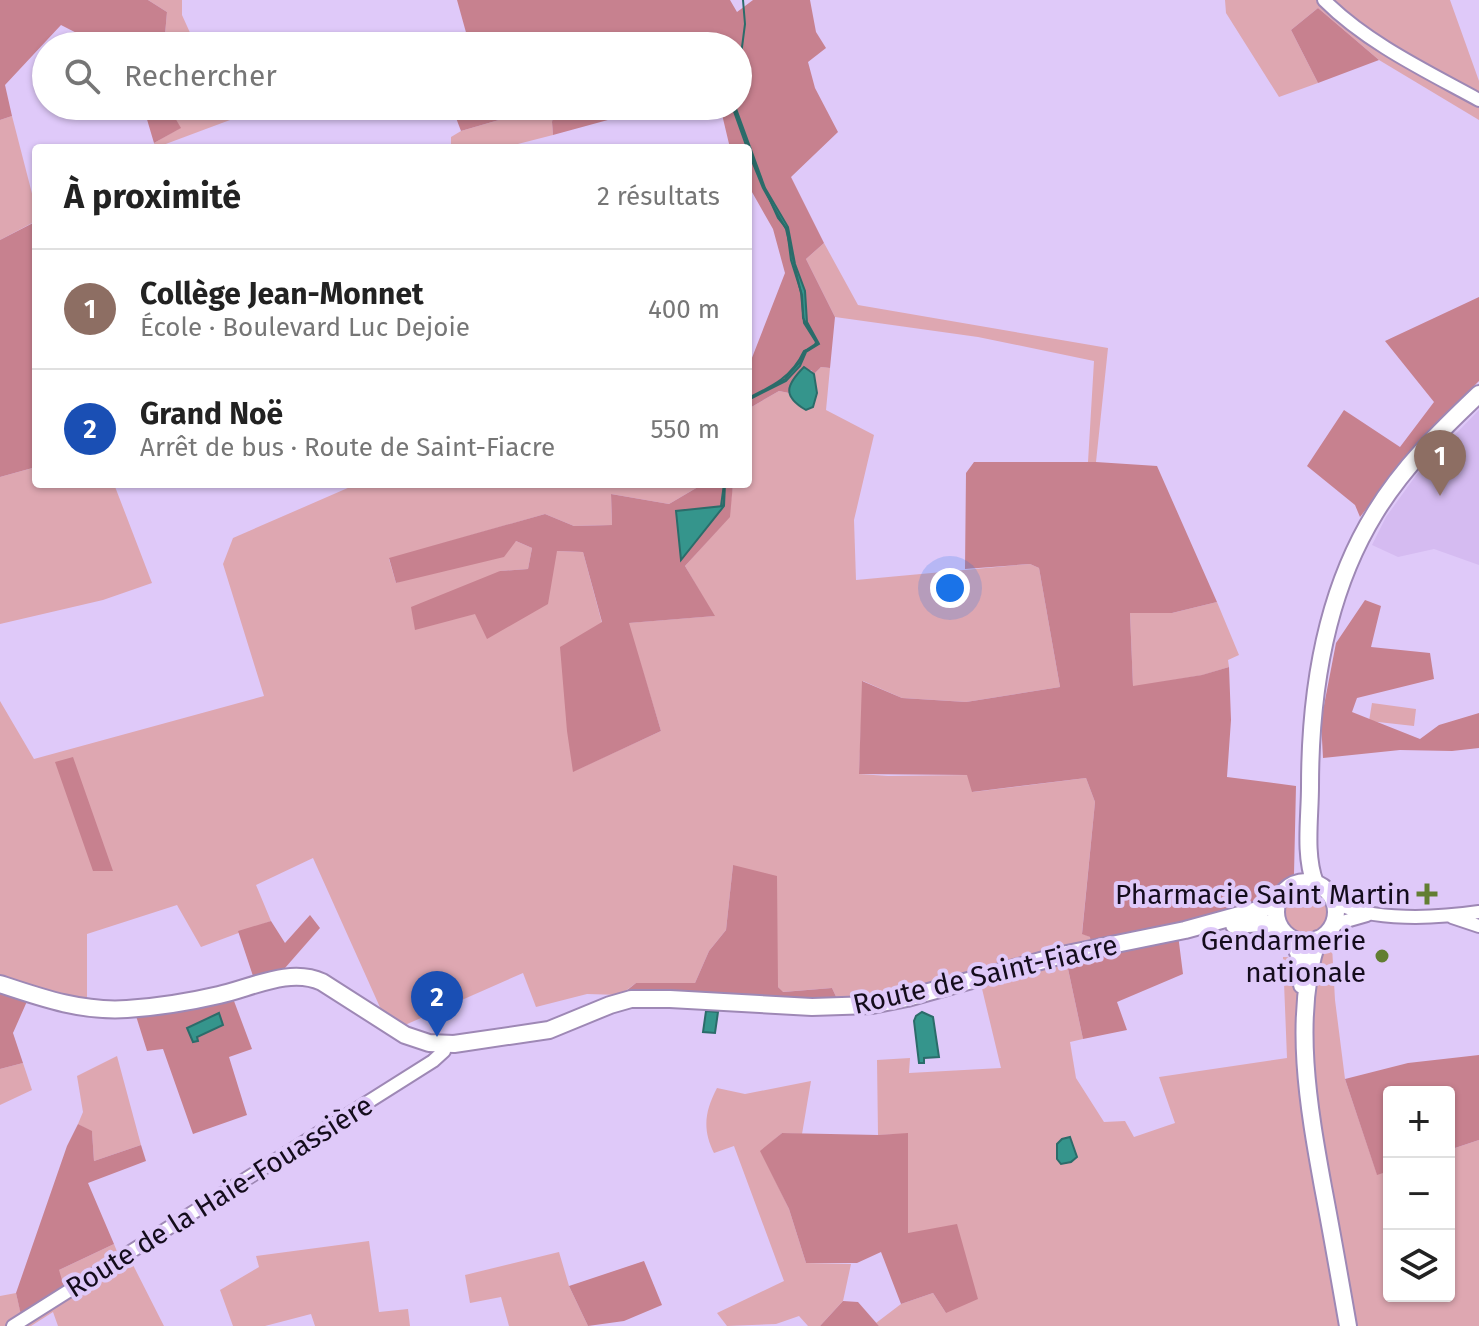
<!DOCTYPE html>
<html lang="fr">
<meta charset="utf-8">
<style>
:root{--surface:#fff;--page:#f6f6f6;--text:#222;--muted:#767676;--line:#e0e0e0;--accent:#627e32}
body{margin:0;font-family:"Fira Sans",sans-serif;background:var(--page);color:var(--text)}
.controls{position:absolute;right:24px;bottom:24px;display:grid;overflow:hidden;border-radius:8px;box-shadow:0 2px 6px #0004}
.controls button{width:72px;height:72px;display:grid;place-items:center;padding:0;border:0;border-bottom:2px solid var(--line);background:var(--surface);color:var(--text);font:40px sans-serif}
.you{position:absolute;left:950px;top:588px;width:28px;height:28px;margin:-20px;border:6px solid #fff;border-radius:50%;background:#1a73e8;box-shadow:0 0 0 12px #1a73e833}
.badge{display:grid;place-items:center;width:52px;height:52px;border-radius:50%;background:var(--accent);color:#fff;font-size:26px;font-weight:700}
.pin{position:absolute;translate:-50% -66px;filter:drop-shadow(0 2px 4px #0008)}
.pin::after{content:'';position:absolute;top:42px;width:28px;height:24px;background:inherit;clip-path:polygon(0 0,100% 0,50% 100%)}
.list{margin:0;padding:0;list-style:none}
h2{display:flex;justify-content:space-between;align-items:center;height:104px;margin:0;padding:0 32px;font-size:34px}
h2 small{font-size:26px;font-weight:400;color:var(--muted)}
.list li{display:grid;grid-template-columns:52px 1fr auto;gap:24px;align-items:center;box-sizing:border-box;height:120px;padding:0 32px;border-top:2px solid var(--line)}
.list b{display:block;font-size:30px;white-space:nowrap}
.list p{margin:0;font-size:26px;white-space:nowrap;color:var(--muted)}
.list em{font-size:26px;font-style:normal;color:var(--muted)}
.icon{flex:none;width:44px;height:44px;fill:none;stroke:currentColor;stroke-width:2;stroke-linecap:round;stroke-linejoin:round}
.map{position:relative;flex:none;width:1479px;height:1326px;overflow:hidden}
.search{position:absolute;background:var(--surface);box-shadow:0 2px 6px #0004;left:32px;top:32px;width:720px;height:88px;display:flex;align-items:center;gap:20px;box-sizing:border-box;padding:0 28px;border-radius:44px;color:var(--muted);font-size:30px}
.panel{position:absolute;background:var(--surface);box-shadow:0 2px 6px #0004;left:32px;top:144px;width:720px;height:344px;border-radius:8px}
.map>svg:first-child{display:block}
.built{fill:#d5bbf1}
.green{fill:#dea7b1}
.forest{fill:#c7818f}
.water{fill:#35958c;stroke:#2b6c6a;stroke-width:2}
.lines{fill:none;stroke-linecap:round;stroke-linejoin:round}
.stream{stroke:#2b6c6a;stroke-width:2}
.minor-casing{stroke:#9e88b5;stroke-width:16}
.major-casing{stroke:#9e88b5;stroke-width:20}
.minor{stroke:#fff;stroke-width:12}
.major{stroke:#fff;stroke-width:16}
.poi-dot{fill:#627e32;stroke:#dfc9f9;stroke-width:3}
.labels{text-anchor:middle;stroke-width:8;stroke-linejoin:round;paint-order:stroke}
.poi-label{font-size:28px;fill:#140c1c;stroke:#dfc9f9;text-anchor:end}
.street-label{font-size:28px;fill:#140c1c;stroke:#dfc9f9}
</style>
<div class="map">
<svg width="1479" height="1326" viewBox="0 0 1479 1326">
<rect width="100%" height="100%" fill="#dfc9f9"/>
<path class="built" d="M1479,410V565L1434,549L1398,557L1372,545L1386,517L1417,474Z"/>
<path class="green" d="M148,0H182V15L196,46H164L167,12Z
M1225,0H1450L1479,81V120L1379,60L1318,8L1291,30L1318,83L1279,97L1226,13Z
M168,106H223L230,120L155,148L154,143L180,128Z
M547,106H555L552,122L553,135L502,148H451V137L461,131Z
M12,116L36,209V221L0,240V120Z
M824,243L858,305L1108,348L1096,462H1088L1094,361L978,337L835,317L806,259Z
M821,367L830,368L826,410L874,435L854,520L856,580L1030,564L1039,568L1060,687L966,702L902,698L863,681L859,774L888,776L968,775L973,792L1086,778L1095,802L1082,933L1090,937L1092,958L1067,964L1083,1039L1070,1042L1076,1078L1104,1122L1125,1121L1134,1137L1175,1123L1159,1077L1287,1058L1283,957L1319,958L1332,946L1335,1000L1345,1079L1377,1174L1389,1171V1296H1449V1150L1479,1140V1326H879L876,1323L901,1304L933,1293L946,1313L908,1234V1134L878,1135L877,1060L910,1058L909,1073L1001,1068L978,972L890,996L839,1003L832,988L782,992L778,987L733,865L726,930L709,951L695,983H636L620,995L587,994L536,1007L523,973L405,1025L383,1014L313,858L256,885L271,921L201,947L177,905L87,934V1003L0,980V701L34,759L264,696L223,564L233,538L350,487L349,484H703L669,504L611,494L612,525L574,526L545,514L389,559L396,583L516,541L532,548L528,569L500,571L475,614L557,551L583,552L602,623L574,771L661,731L628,623L714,616L685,566L729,517L733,484H748V409L779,391L789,393L791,399L817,393L814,374Z
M36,467V484H114L152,583L103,600L0,624V477Z
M1217,602L1239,655L1228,660L1229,667L1203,675L1133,687L1130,613H1172Z
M1372,703L1416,709L1414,726L1369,721Z
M1283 911a23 23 0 1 1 46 0a23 23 0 1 1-46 0Z
M117,1056L141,1145L94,1161L92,1132L78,1124L83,1112L77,1076Z
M23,1063L32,1090L0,1105V1069Z
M811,1081L802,1134L782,1133L761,1151L789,1209L806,1263L851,1264L843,1301L820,1326H808L799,1316L776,1324L727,1326L717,1313L784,1281L734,1146L714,1153C702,1129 705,1111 717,1088L745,1094Z
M369,1241L379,1312L408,1309L410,1326H315L311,1314L265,1326H233L220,1290L259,1267L256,1256Z
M114,1244L122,1264L131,1261L164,1326H58L53,1312L31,1326H0V1296L16,1293L21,1314L59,1270Z
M559,1252L569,1286L588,1326H509L501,1297L470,1303L465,1275Z"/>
<path class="forest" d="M0,0H148L167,12L164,46H102L61,25L5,85L12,116L0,120Z
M457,0H730L737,12L753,0H810L816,32L826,48L808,62L815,88L838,132L791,177L824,243L806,259L835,317L830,368L821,367L814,374L811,370L789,388V393L779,391L748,409V368L785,273L773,229L748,185V148H730L720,106H738V46H557L566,40L563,34L510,46H462L467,36Z
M1318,8L1379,60L1318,83L1291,30Z
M143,106H168L181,128L154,143Z
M465,106H547L461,131L453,110Z
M555,106H659L553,135L552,122Z
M33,223L36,239V467L0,477V240Z
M1479,297V381L1422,438L1360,517L1355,505L1307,466L1344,410L1400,447L1434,402L1385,341Z
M974,462H1096L1157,466L1217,602L1172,613H1130L1133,686L1202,675L1229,667L1231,720L1227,777L1296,786L1294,874L1262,900L1177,927L1183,974L1117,1002L1127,1030L1083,1039L1067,964L1092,957L1090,937L1082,934L1095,802L1086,778L972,792L967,775L859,774L862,681L902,698L966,702L1060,687L1039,568L1030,564L965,569L966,473Z
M703,484H733L730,517L685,566L715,616L629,623L661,731L573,772L567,731L560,647L602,622L583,552L557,551L548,604L487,639L475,614L415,630L411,607L500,571L528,569L532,548L516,541L504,557L396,583L389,558L545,514L574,526L612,525L611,494L669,504Z
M1365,600L1381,606L1371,647L1430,653L1434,679L1357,698L1352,712L1420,739L1439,725L1479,713V748L1452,751L1400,750L1323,758L1321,721L1336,643Z
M73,757L113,871H93L55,762Z
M733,865L777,876L778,987L783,992L832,988L839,1003L621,995L636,983H695L709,951L726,930Z
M310,915L320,928L285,968L253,976L238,931L271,921L285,943Z
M0,980L32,990L13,1033L23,1063L0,1069Z
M234,1001L252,1049L229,1057L247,1115L193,1134L163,1049L147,1051L136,1016Z
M1479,1055V1140L1449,1150V1092H1389V1171L1377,1175L1345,1079L1408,1063Z
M78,1124L92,1131L94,1161L141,1145L146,1161L88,1183L114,1244L59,1270L64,1287L21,1315L16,1293L67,1146Z
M782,1133L878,1135L908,1133V1233L957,1224L978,1299L946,1313L933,1293L901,1304L881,1252L857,1263H806L789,1209L760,1151Z
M644,1261L662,1305L624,1321L588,1326L569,1286Z
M843,1301L858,1302L879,1326H820Z"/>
<path class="water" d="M733,106H735L765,188L788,227L795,264L805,291L807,322L819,344L806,352L800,366L786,381L748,400L785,379L800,362L805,351L817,343L803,318L802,295L791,260L787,229L778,218L760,178Z
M804,367L814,374L817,393L813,407L806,410C782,396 786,385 804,367Z
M725,484L724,506L681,560L676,511L723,506Z
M706,1011L718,1012L715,1033L703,1032Z
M922,1012L933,1017L939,1057L924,1058V1063H919L914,1021L916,1016Z
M219,1013L223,1025L197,1037L198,1041L193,1042L187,1028Z
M1070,1137L1077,1157L1071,1162L1061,1164L1057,1159V1144L1062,1139Z"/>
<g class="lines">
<path class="stream" d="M738,78L745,24L743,0
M732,106L747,148
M748,151L763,188L786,229L801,293L804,323L816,342L815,345
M748,398C773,386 792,377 804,351L810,349
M721,506L724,484"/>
<defs>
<path id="minor" d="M1324,0C1367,43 1426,71 1479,100
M1334,902C1372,922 1438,918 1479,912
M1452,917L1479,926
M1332,925L1367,915
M13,1326L433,1061L444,1051L446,1044"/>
<path id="major" d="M1276 912a30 30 0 1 1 60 0a30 30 0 1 1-60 0Z
M1315,883C1304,855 1310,817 1310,787C1310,693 1325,594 1375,513C1403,467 1441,430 1479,394
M1234,925L1262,923L1279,926
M1293,939L1299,955L1302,985
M1318,939C1292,1016 1309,1110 1323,1187C1332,1234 1340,1280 1348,1326
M0,984C42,998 82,1012 127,1009C158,1007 189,1002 219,995C251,988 290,967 322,982L405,1035L429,1043L454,1044L549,1030L610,1005L631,999H670L812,1007L872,1005L907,998L1062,955L1185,930L1276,905"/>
</defs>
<use href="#minor" class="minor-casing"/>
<use href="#major" class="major-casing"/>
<use href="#minor" class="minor"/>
<use href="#major" class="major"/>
</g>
<g class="poi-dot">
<path d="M1423 882h8v8h8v8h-8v8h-8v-8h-8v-8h8z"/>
<circle cx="1382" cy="956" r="8"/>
</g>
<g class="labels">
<g class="poi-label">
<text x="1411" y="904">Pharmacie Saint Martin</text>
<text x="1366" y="950">Gendarmerie<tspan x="1366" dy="32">nationale</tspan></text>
</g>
<g class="street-label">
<text transform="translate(985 974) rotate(-13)" y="10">Route de Saint-Fiacre</text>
<text transform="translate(219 1196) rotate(-32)" y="10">Route de la Haie-Fouassière</text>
</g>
</g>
</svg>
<div class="controls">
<button>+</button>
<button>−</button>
<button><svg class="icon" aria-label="layers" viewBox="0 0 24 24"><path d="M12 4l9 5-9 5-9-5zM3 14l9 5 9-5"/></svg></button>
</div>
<div class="you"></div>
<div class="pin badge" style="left:1440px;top:496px;background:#8d6e63">1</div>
<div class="pin badge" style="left:437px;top:1037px;background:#1a4fb4">2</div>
<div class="search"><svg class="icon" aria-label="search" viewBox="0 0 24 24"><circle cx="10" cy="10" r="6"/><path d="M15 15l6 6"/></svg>Rechercher</div>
<section class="panel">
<h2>À proximité<small>2 résultats</small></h2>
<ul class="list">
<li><span class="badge" style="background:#8d6e63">1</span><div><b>Collège Jean-Monnet</b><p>École · Boulevard Luc Dejoie</p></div><em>400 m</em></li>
<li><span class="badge" style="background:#1a4fb4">2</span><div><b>Grand Noë</b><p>Arrêt de bus · Route de Saint-Fiacre</p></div><em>550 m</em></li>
</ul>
</section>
</div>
